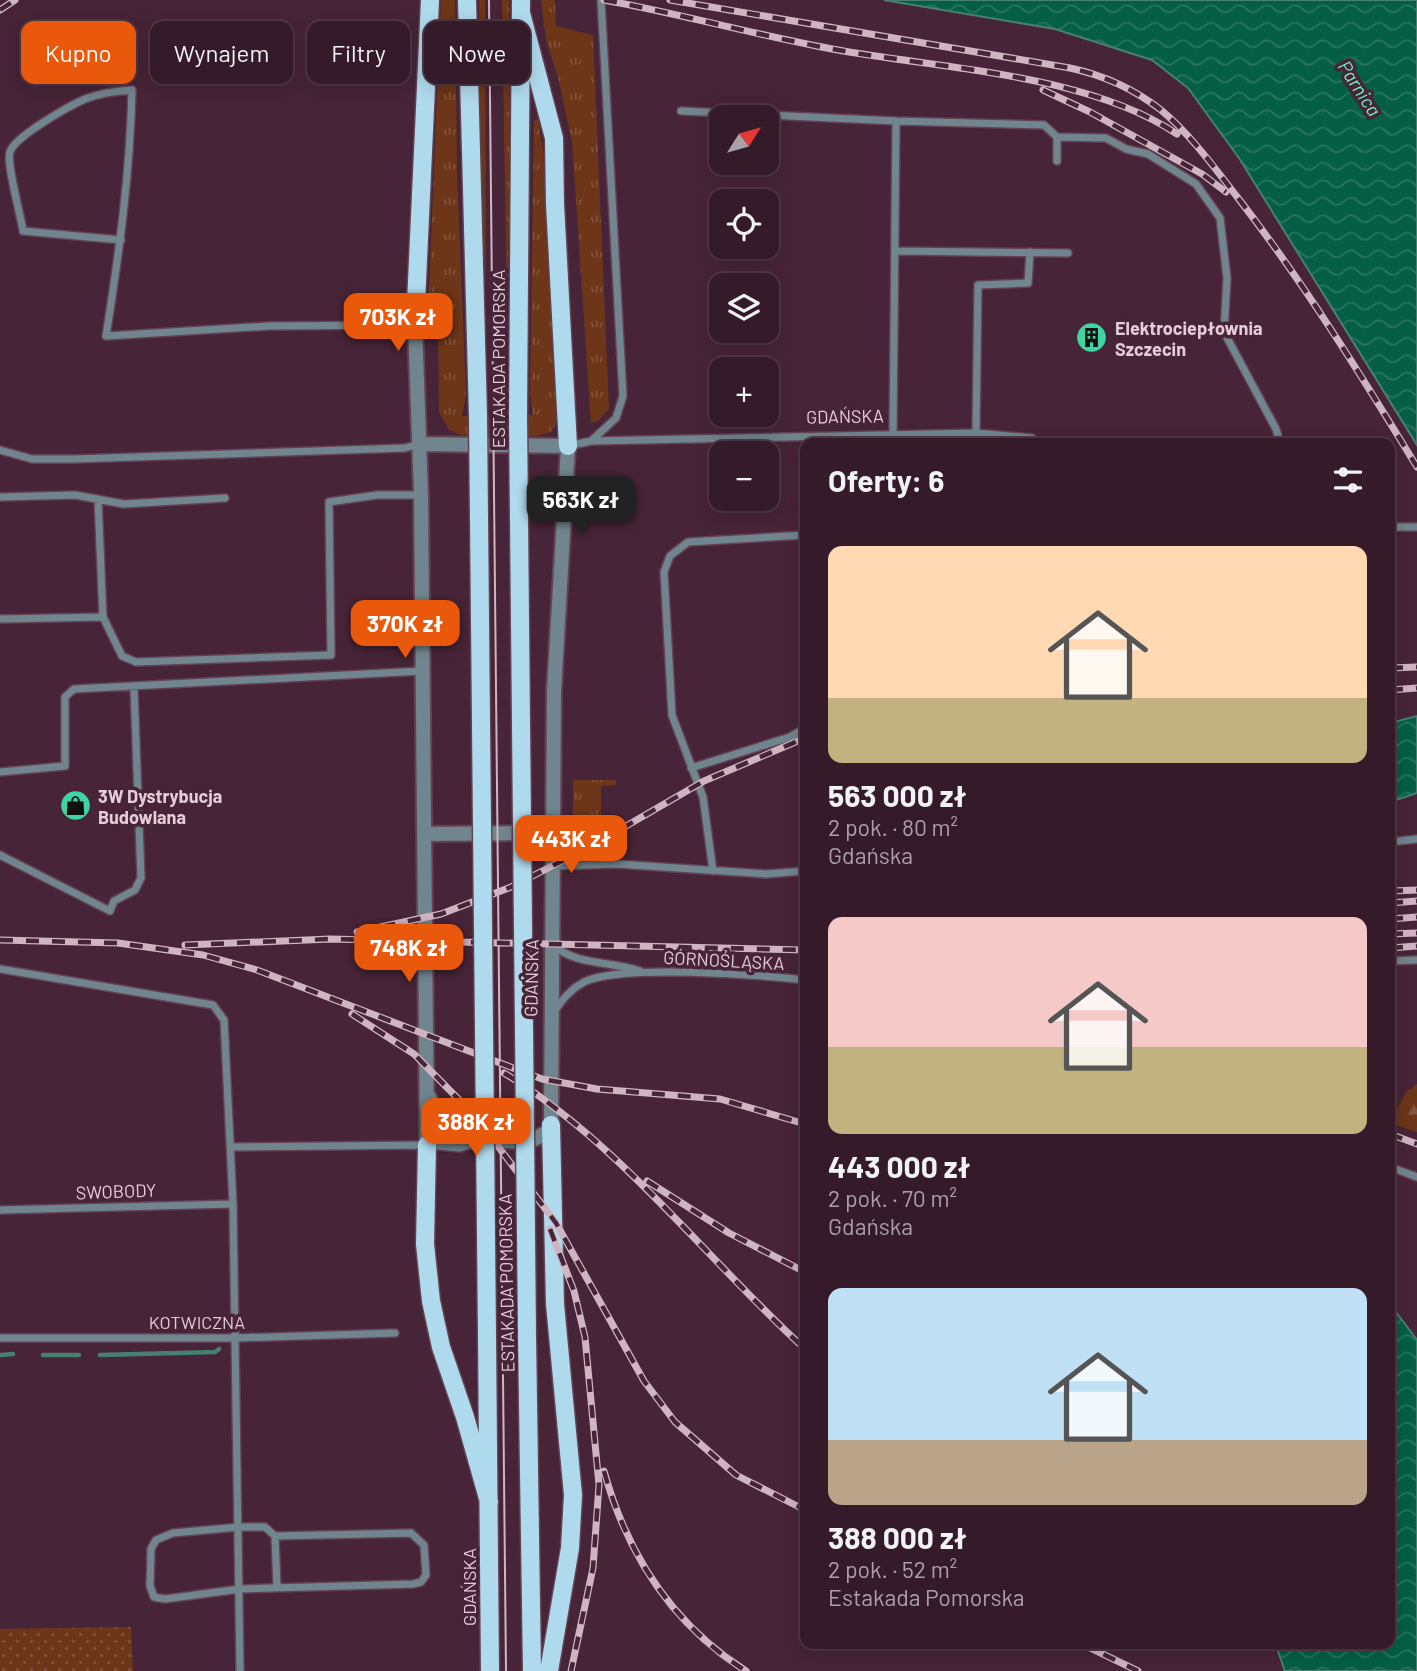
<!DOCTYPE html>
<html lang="pl">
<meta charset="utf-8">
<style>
body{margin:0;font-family:Barlow,sans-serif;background:#3d2431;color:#f1f3f6;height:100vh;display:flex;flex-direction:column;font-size:26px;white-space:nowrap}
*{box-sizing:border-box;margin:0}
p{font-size:23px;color:#aaa1a8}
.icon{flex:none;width:38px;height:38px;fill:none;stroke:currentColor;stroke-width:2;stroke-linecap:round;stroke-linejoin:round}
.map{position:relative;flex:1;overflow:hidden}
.panel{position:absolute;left:800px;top:438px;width:595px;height:1211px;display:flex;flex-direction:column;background:#351b29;border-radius:14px;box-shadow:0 4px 18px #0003,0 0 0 2px #4f3946}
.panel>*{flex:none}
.top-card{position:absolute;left:21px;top:21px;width:665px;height:63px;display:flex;gap:14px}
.needle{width:46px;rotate:53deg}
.buttons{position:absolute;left:709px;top:105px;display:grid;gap:14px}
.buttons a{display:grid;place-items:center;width:70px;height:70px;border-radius:14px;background:#351b29;box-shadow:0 4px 18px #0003,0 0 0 2px #4f3946;font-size:35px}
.price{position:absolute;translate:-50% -60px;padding:0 16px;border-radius:14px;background:#ea580c;color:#fff;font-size:23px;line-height:46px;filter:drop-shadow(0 2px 4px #0008)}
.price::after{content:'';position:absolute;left:50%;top:42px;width:21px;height:16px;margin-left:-10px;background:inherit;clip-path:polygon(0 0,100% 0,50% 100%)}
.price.selected{background:#222;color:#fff}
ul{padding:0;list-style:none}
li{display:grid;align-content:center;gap:14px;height:371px;padding:0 28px}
li span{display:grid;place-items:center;height:217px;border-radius:14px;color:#555}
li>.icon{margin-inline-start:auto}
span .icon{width:126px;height:126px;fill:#fffc;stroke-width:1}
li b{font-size:30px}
h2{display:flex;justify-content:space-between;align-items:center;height:84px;padding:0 28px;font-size:30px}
.pill{padding:0 24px;border-radius:14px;background:#351b29;box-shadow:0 4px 18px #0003,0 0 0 2px #4f3946;font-size:24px;line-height:63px}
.pill.selected{background:#ea580c;color:#fff}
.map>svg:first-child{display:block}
.grass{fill:url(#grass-tufts)}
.forest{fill:url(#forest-firs)}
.park{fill:url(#park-dots)}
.water{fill:url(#water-waves);stroke:#478071;stroke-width:2}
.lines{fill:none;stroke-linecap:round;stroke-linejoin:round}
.stream{stroke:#478071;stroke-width:4.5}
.lane-casing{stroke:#634254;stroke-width:10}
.street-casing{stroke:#634254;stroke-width:18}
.primary-casing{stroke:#634254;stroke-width:21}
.lane{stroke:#71858e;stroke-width:7}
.street{stroke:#71858e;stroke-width:14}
.primary{stroke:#afd9ec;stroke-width:18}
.tram{stroke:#cfb5c2;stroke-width:2}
.rail-casing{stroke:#cfb5c2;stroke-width:7}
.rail{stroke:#472437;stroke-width:4.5;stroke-dasharray:13;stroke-linecap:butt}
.primary-bridge-casing{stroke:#634254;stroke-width:21;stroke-linecap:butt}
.primary-bridge{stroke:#afd9ec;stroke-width:18}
.labels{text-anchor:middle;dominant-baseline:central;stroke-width:7;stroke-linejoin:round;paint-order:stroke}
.poi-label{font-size:18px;font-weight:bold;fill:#e4ccd8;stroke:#472437;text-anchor:start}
.street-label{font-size:18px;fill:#e4ccd8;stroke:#472437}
.water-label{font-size:19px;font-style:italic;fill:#6bf3c2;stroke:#472437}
</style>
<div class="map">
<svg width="1417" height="1671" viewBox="0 0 1417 1671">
<defs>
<pattern id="grass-tufts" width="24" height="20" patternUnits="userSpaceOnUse" patternTransform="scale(1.75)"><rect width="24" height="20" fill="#6d3618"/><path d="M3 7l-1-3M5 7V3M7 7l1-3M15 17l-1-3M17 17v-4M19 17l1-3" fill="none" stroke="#825239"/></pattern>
<pattern id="forest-firs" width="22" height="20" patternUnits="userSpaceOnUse" patternTransform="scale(1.75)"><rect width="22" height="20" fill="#6d3618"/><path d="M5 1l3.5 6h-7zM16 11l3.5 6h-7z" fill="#825239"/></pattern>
<pattern id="park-dots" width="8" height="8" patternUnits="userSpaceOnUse" patternTransform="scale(1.75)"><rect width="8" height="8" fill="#6d3618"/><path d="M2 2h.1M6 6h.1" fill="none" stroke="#825239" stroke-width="1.8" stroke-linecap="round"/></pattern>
<pattern id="water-waves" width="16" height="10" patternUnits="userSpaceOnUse" patternTransform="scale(1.75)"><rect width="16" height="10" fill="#045f45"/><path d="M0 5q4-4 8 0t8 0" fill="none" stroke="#28755f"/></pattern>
</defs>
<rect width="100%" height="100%" fill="#472437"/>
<path class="grass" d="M 441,0 L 455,0 L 457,171 L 466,395 L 462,416 L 533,415 L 530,394 L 534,121 L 538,119 L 543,150 L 560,418 L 551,432 L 537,436 L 462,435 L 449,430 L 439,412 L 438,320 L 428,314 Z
M 479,0 L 485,0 L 486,287 L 479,134 Z
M 502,0 L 509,0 L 510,187 L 507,313 Z
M 541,0 L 555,0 L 556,26 L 593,35 L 609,409 L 598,421 L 591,423 L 572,142 L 558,77 L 546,41 Z
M 573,780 L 616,780 L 616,785 L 601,786 L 601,820 L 611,830 L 611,847 L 607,854 L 591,854 L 573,846 Z"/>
<path class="forest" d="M 1417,1084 L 1417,1132 L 1390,1123 L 1406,1092 Z"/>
<path class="park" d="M 131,1627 L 133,1671 L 0,1671 L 0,1629 Z"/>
<path class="water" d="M 884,0 L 1417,0 L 1417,445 L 1239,158 L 1188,88 L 1152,60 L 1055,29 Z
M 1417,716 L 1417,793 L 1390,802 L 1390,723 Z
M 1390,1304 L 1417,1340 L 1417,1671 L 1285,1671 L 1275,1643 L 1390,1643 Z"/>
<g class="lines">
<path class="stream" d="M 1,1355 L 13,1354
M 43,1355 L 79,1355
M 100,1355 L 215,1352 L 219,1349"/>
<defs>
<path id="lane" d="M 681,111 L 896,121 L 893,435
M 896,121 L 1044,125 L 1057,137 L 1057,161
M 1057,137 L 1106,138 L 1126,149 L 1148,154 L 1196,184 L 1220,218 L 1227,278 L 1224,332 L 1276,429 L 1280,443
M 121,240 L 23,231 C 21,216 6,163 10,152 C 14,137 69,106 85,99 C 100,93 116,91 132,90 C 130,174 119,254 106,336 L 270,326 L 415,325
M 895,251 L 1068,253
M 976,433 L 978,285 L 1028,283 L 1030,252
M 591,441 L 616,418 L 623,396 L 601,0
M 568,446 L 591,441 L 976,433 L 1032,438 L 1037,443
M 0,450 L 32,459 L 74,459 L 405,448 L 419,444
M 0,497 L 75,495 L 124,504 L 225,498
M 1390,527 L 1417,527
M 103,617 L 122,656 L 136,662 L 331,655 L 329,502 L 377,495 L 421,495
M 0,619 L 103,617 L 98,500
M 691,768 L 790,737 L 805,728
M 0,772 L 65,766 L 65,697 L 74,689 L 422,671
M 1390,842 L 1417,839
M 0,855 L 110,911 L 114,901 L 135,890 L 141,878 L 134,688
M 554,866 L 617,864 L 766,874 L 805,871
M 713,871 L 703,797 L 672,715 L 664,572 L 670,556 L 688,542 L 805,535
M 553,945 C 577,966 611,961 640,971
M 1390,961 L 1417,960
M 0,969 L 213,1005 L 224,1020 L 233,1204 L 240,1671
M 554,1012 C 562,999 571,989 584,982 C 622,964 760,975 805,980
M 231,1147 L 427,1145 L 460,1148 L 480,1142
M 1390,1167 L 1417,1177
M 0,1210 L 233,1204
M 0,1338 L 235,1338 L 395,1333
M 239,1527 L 265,1527 L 275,1536 L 411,1533 L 424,1545 L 426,1575 L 421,1582 L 413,1584 L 240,1589 L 165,1599 L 154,1597 L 150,1586 L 151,1549 L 156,1540 L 173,1533 Z
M 275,1536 L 277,1588"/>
<path id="street" d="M 415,325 L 421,495 L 427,1145
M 420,444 L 568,446 L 554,691 L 551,1125
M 425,834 L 554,833
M 429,1097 C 442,1131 471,1141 504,1141 C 523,1142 537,1142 551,1128"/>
<path id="primary" d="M 467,0 L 478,416
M 521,13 L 554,138 L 555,204 L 568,446
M 415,325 L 430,0
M 518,416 L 521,0
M 427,1145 L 425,1244 L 431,1301 L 441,1347 L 465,1417 L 489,1502
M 527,1335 L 532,1671
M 487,1336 L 490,1671
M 549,1671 L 570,1548 L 573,1495 L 555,1304 L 551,1125"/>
</defs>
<use href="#lane" class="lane-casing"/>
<use href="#street" class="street-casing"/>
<use href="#primary" class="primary-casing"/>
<use href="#lane" class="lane"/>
<use href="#street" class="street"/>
<use href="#primary" class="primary"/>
<path class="tram" d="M 489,0 L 506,1671"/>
<defs>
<path id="rail" d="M 604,0 C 682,14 759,36 838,50 C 944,69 1087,74 1177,134
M 670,0 L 1070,68 C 1103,75 1134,89 1161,110 C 1191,135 1214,167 1238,198 C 1304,283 1361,375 1417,467
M 0,10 L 15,0
M 1043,90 L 1090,112 L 1202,174 L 1226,192
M 1390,668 L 1417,667
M 1390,690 L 1417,688
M 1390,891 L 1417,890
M 1390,903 L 1417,901
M 1390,919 L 1417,917
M 357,932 L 441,914 L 511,887 L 595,844 L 704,781 L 805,738
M 1390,934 L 1417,933
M 0,940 L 118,943 L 203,955 L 257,970 L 542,1079 L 597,1089 L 720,1099 L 805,1124
M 185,945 L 330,939 L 805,950
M 1390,948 L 1417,946
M 352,1014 L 414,1054 L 475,1116 L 556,1223 L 644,1381 L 675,1422 L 736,1475 L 805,1510
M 504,1073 C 621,1144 705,1258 805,1349
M 1390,1134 L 1417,1144
M 647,1181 L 729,1233 L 805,1272
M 550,1229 L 574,1291 L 585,1337 L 599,1485 L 593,1568 L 571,1671
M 604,1471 C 627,1554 672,1624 746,1671
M 1080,1643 L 1138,1671"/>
</defs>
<use href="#rail" class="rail-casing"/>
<use href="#rail" class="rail"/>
<defs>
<path id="primary-bridge" d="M 478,416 L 487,1336
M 518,416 L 527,1335"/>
</defs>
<use href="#primary-bridge" class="primary-bridge-casing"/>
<use href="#primary-bridge" class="primary-bridge"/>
</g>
<defs>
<symbol id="building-disc" viewBox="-11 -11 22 22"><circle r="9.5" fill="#3ed4a3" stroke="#472437"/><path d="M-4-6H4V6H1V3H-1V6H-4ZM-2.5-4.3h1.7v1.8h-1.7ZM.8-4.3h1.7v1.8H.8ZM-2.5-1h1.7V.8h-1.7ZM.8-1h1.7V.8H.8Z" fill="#111"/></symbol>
<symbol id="shop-disc" viewBox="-11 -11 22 22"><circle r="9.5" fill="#3ed4a3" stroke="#472437"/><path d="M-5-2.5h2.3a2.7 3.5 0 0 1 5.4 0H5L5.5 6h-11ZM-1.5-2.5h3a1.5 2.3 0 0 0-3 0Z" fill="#111"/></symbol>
</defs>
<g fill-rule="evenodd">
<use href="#building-disc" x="1074" y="320" width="35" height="35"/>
<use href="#shop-disc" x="58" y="788" width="35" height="35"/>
</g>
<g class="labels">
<g class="poi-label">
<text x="1115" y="328">Elektrociepłownia<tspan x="1115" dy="21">Szczecin</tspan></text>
<text x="98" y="796">3W Dystrybucja<tspan x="98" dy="21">Budowlana</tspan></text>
</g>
<g class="street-label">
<text transform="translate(498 359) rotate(-90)">ESTAKADA POMORSKA</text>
<text transform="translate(845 416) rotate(-1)">GDAŃSKA</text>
<text transform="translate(724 960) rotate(3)">GÓRNOŚLĄSKA</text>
<text transform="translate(531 978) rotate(-89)">GDAŃSKA</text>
<text transform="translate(116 1191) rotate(-2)">SWOBODY</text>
<text transform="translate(506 1283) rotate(-91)">ESTAKADA POMORSKA</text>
<text x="197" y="1322">KOTWICZNA</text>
<text transform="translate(469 1587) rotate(-90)">GDAŃSKA</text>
</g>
<g class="water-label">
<text transform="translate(1360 88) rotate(57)">Parnica</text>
</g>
</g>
</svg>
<div class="buttons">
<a><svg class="needle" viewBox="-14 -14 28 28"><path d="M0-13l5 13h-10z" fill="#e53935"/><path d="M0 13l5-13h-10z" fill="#aaa1a8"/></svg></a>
<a><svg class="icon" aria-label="locate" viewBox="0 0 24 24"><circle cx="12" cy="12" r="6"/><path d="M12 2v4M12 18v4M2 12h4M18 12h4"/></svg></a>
<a><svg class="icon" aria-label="layers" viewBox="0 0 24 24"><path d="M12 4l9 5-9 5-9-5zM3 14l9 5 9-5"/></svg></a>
<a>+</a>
<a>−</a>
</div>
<b class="price" style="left:398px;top:353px">703K zł</b>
<b class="price selected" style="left:581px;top:536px">563K zł</b>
<b class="price" style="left:405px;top:660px">370K zł</b>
<b class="price" style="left:571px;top:875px">443K zł</b>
<b class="price" style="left:409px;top:984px">748K zł</b>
<b class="price" style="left:476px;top:1158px">388K zł</b>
<div class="top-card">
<a class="pill selected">Kupno</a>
<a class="pill">Wynajem</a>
<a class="pill">Filtry</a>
<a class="pill">Nowe</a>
</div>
<section class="panel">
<h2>Oferty: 6<svg class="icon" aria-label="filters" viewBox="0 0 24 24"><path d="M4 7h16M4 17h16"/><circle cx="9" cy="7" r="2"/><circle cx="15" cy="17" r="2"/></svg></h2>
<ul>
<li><span style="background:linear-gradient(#ffd9b3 70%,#c2b280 0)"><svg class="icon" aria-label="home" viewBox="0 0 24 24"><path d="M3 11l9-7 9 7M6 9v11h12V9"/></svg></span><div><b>563 000 zł</b><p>2 pok. · 80 m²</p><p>Gdańska</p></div></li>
<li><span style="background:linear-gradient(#f6c9c9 60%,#c2b280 0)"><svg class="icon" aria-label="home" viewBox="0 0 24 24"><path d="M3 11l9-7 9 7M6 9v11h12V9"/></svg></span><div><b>443 000 zł</b><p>2 pok. · 70 m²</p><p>Gdańska</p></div></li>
<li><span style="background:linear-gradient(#bfe0f5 70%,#b9a48a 0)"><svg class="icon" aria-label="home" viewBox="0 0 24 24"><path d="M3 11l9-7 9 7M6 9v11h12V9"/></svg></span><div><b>388 000 zł</b><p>2 pok. · 52 m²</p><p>Estakada Pomorska</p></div></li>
</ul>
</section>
</div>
